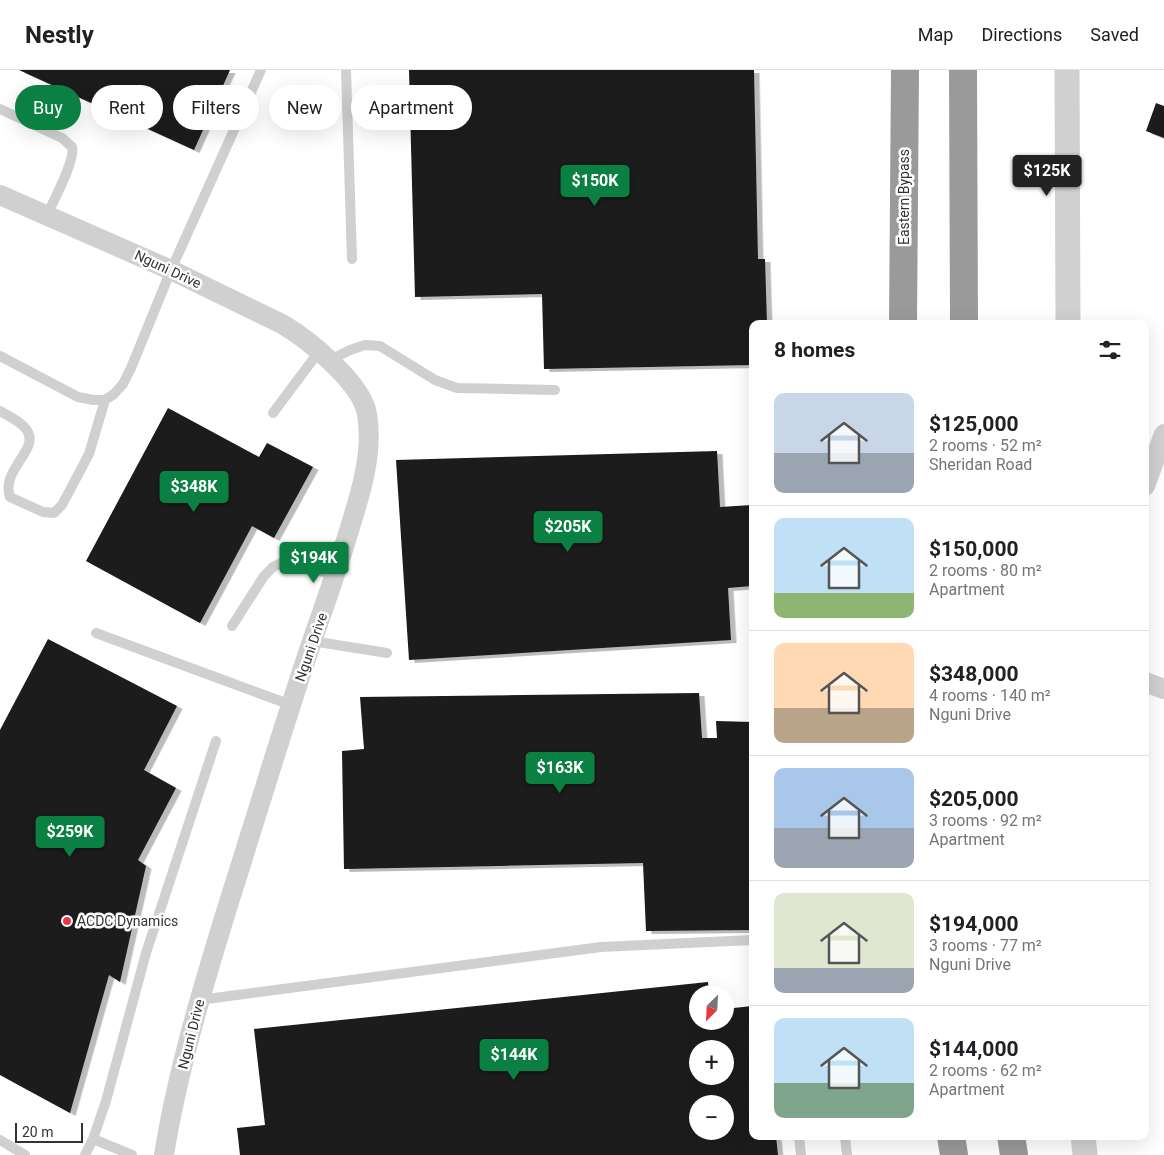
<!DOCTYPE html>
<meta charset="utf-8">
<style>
body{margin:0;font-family:Roboto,sans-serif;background:#f2f2f2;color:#202124;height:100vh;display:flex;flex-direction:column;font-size:19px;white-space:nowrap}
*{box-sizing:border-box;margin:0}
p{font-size:16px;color:#757577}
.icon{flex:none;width:28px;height:28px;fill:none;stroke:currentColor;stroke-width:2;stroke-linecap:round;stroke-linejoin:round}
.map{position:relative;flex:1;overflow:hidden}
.details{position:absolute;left:749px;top:250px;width:400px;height:820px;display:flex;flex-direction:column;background:#fff;border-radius:10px;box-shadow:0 5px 20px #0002}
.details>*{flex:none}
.hud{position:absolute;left:15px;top:15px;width:475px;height:45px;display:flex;gap:10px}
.needle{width:32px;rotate:204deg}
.controls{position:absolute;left:689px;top:915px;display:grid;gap:10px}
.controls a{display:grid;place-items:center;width:45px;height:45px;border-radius:50%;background:#fff;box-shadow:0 5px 20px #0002;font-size:25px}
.scale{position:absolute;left:15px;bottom:12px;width:68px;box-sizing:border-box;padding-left:5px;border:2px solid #333;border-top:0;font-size:14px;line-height:18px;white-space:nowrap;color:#333;-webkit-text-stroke:4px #fff;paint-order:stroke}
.price{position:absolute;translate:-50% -42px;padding:0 11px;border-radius:5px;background:#0b8043;color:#fff;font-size:16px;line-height:32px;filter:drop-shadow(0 1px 2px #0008)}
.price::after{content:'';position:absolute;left:50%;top:30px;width:15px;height:11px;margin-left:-8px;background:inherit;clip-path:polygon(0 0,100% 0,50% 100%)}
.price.current{background:#222;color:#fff}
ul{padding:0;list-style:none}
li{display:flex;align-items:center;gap:15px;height:125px;padding:0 25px}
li+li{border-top:1px solid #e0e0e0}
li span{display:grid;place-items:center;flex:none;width:140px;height:100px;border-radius:10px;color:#555}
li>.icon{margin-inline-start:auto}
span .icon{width:60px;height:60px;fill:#fffc;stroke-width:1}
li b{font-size:21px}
h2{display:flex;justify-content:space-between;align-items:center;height:60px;padding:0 25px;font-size:21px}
.pill{padding:0 18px;border-radius:22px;background:#fff;box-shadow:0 5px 20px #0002;font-size:18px;line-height:45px}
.pill.current{background:#0b8043;color:#fff}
header{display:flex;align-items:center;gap:30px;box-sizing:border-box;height:70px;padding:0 25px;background:#fff;border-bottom:1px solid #e0e0e0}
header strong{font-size:24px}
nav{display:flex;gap:28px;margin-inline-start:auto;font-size:18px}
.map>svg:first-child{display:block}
.building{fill:#1a1a1a;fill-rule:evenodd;filter:url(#shadow)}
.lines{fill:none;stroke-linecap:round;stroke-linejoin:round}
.service{stroke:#d0d0d0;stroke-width:10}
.minor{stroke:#d0d0d0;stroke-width:20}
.tertiary{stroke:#d0d0d0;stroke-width:25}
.motorway{stroke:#9a9a9a;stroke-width:28}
.poi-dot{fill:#e63946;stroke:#fff;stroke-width:2}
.labels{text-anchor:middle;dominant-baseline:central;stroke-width:5;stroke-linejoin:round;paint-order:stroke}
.street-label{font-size:14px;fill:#333;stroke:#fff}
.poi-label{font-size:14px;fill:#333;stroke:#fff;text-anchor:start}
</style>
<header>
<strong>Nestly</strong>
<nav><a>Map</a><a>Directions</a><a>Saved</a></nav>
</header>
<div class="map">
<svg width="1164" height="1085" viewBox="0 0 1164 1085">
<defs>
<filter id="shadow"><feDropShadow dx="5.5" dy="3" stdDeviation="0" flood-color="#0004"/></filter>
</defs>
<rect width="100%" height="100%" fill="#fff"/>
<path class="building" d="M 19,0 L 230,0 L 194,80 Z
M 409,0 L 754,0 L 758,189 L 765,189 L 767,254 L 752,254 L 752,295 L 544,299 L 542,224 L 415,227 Z
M 1156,33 L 1164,36 L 1164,68 L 1146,61 Z
M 168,338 L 259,387 L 267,373 L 313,397 L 274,468 L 252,456 L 200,553 L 86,491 Z
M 717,381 L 720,437 L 752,435 L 752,516 L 728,518 L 731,570 L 409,590 L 396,390 Z
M 48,569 L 177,636 L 144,700 L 176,718 L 138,790 L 146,796 L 120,912 L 109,905 L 70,1043 L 0,1005 L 0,660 Z
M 699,623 L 702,668 L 717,668 L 716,651 L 752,652 L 752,860 L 646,861 L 643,793 L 344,799 L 342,681 L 364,679 L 360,627 Z
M 708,912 L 709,924 L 698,924 L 698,951 L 725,951 L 725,939 L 752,936 L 752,1066 L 776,1066 L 778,1085 L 240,1085 L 237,1058 L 265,1055 L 254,959 ZM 698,979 L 725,979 L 725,1006 L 698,1006 ZM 698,1034 L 725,1034 L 725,1061 L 698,1061 Z"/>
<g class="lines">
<path class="service" d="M 346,0 L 352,189
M 0,39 L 62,68 L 72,77 C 76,89 53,132 47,145
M 0,286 L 78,327 L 93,330 L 105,330 L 114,324 L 123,314 L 131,298 L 171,200 L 261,0
M 330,290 L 350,280 L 365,275 L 380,276 L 435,310 L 457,318 L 555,320
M 0,341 C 8,346 20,351 26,359 C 42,379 0,399 10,427 L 43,442 L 54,443 L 62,435 L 89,384 L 105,330
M 273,343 L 320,280
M 232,556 L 264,506 L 273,497 L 283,492 L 296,492 L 335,506
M 96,563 L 291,635
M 312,571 L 387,583
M 199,930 L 601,877 L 752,870
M 799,1066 L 801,1085
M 845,1066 L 847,1085
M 93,1069 L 132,1085
M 0,1070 L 25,1085
M 85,1085 L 93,1069 L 106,1031 L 146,883 L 216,671"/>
<path class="minor" d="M 0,125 L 171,200 L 282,254 C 308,269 362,313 367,344 C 374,385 359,428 347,467 C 333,513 316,558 301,604 C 275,684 250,764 225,845 C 201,923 177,1004 164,1085
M 1145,416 L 1164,364
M 1145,612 L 1164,619"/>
<path class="tertiary" d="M 1067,0 L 1068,254
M 1083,1066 L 1085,1085"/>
<path class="motorway" d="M 963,0 L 964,254
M 903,254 L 905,0
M 951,1066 L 954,1085
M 1011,1066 L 1014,1085"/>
</g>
<circle class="poi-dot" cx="67" cy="851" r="5"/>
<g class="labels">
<g class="street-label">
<text transform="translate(904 127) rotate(-90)">Eastern Bypass</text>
<text transform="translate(168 199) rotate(25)">Nguni Drive</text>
<text transform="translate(311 577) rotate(-71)">Nguni Drive</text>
<text transform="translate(191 964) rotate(-76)">Nguni Drive</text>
</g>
<g class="poi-label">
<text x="77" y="851">ACDC Dynamics</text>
</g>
</g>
</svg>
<div class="controls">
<a><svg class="needle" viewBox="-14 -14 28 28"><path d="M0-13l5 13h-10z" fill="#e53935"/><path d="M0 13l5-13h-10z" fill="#757577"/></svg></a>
<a>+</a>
<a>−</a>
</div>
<div class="scale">20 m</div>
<b class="price current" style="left:1047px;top:127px">$125K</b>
<b class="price" style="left:595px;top:137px">$150K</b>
<b class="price" style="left:194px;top:443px">$348K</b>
<b class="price" style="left:568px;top:483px">$205K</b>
<b class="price" style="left:314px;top:514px">$194K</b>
<b class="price" style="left:560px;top:724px">$163K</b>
<b class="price" style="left:70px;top:788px">$259K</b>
<b class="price" style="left:514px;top:1011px">$144K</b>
<div class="hud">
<a class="pill current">Buy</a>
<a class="pill">Rent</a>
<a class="pill">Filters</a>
<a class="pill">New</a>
<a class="pill">Apartment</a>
</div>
<section class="details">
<h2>8 homes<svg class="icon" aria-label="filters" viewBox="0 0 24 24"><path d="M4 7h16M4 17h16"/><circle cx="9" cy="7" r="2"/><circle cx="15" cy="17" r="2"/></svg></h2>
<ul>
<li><span style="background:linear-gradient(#c9d6e8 60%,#9aa5b1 0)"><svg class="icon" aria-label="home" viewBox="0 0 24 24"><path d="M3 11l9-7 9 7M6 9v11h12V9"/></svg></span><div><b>$125,000</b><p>2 rooms · 52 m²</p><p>Sheridan Road</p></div></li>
<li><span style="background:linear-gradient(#bfe0f5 75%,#8fb573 0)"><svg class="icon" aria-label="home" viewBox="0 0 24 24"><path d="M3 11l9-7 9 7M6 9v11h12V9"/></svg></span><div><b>$150,000</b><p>2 rooms · 80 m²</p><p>Apartment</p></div></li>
<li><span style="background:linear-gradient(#ffd9b3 65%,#b9a48a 0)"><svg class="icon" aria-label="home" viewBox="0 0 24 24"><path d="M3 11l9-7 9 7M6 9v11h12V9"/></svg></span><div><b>$348,000</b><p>4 rooms · 140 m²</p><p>Nguni Drive</p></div></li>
<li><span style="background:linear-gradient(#a9c7e8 60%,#9aa5b1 0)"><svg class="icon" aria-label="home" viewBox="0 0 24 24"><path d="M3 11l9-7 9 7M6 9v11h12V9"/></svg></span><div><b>$205,000</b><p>3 rooms · 92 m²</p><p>Apartment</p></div></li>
<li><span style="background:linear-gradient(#dfe7d0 75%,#9aa5b1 0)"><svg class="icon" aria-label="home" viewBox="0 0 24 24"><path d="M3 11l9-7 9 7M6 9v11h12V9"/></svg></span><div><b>$194,000</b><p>3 rooms · 77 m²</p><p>Nguni Drive</p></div></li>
<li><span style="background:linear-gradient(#bfe0f5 65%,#7fa58c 0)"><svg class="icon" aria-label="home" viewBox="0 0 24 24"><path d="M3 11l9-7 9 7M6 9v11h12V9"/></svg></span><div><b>$144,000</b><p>2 rooms · 62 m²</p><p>Apartment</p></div></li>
</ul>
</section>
</div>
